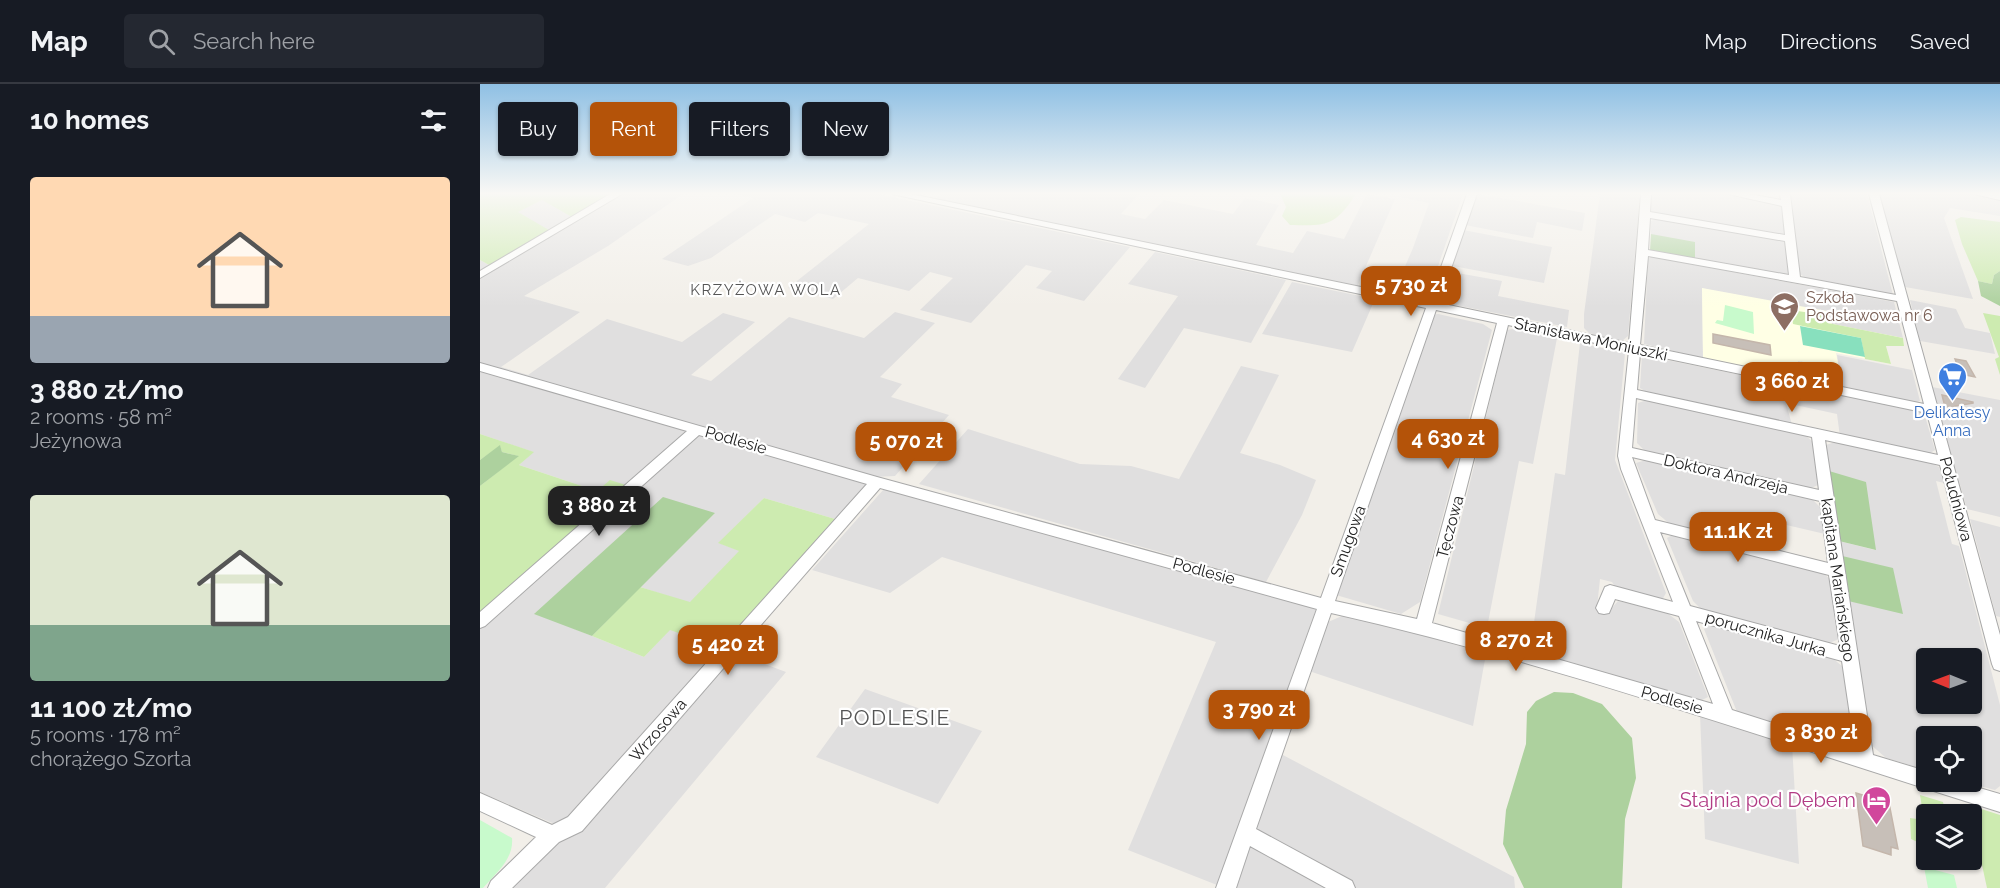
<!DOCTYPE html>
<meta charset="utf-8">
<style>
body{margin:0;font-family:Raleway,sans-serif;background:#242831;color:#f1f3f6;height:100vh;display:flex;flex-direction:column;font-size:22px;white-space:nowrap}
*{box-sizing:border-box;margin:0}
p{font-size:20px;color:#9ea1a6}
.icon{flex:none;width:33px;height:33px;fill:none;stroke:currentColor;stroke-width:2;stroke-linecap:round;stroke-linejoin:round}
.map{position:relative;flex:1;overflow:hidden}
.panel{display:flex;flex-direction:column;background:#171b24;width:480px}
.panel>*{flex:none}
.top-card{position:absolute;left:18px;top:18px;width:570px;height:54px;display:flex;gap:12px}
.needle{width:39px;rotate:271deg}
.fabs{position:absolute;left:1436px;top:564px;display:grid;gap:12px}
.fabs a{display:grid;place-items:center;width:66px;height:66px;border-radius:6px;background:#171b24;box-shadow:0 2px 4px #0004;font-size:30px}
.price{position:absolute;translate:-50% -51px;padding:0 14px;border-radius:12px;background:#b45309;color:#fff;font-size:20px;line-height:39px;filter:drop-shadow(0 2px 3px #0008)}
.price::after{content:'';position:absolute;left:50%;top:36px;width:18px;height:14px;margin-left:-9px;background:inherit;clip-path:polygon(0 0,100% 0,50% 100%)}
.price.selected{background:#222;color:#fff}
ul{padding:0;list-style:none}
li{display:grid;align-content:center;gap:12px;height:318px;padding:0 30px}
li span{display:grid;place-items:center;height:186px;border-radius:6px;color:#555}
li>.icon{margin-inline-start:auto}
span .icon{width:108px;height:108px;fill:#fffc;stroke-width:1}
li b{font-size:26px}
h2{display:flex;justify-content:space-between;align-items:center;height:72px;padding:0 30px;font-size:26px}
.tag{padding:0 21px;border-radius:6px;background:#171b24;box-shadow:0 2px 4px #0004;font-size:21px;line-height:54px}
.tag.selected{background:#b45309;color:#fff}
header{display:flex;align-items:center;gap:36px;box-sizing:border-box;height:84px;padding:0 30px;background:#171b24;border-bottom:2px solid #363941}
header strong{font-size:28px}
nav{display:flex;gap:33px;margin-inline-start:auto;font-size:21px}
.search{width:420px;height:54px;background:#242831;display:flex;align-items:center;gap:15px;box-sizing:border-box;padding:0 21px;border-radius:6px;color:#9ea1a6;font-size:22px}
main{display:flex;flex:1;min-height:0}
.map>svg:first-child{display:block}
.residential{fill:#e0dfdf;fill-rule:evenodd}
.education{fill:#ffffe5}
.grass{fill:#cdebb0}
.forest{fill:#add19e}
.park{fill:#c8facc}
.pitch{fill:#88e0be}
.building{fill:#c7bfb8;stroke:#c4b6ab;stroke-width:1.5}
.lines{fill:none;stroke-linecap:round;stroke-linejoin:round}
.minor-casing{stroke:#a9a9a9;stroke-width:2}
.minor{fill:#fff;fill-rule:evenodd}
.labels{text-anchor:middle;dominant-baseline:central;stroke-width:4.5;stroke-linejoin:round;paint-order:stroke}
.far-neighbourhood-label{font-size:15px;letter-spacing:1.5px;fill:#555;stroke:#fff}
.education-label{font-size:16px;fill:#785e54;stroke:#fff;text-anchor:start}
.street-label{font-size:16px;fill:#222;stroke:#fff}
.shop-label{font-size:16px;fill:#366cbe;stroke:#fff}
.near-hotel-label{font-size:20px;fill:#b23c85;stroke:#fff;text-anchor:end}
.near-neighbourhood-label{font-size:21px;letter-spacing:1.5px;fill:#555;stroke:#fff}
</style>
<header>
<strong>Map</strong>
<div class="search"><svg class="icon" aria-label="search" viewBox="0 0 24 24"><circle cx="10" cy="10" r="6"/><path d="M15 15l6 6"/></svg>Search here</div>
<nav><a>Map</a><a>Directions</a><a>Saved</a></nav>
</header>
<main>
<section class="panel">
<h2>10 homes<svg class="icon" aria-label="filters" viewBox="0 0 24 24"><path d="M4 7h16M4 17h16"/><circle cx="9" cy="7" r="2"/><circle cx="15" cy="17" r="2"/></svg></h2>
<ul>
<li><span style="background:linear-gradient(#ffd9b3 75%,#9aa5b1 0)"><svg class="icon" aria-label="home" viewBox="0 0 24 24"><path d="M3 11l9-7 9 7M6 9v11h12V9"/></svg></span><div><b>3 880 zł/mo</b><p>2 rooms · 58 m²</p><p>Jeżynowa</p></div></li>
<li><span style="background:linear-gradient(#dfe7d0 70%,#7fa58c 0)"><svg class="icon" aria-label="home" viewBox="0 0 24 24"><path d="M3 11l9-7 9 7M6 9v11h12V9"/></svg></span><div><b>11 100 zł/mo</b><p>5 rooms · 178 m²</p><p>chorążego Szorta</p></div></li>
</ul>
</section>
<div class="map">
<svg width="1520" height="804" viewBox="0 0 1520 804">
<rect width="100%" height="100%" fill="#f2efe9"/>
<path class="residential" d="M 130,110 L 203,110 L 128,162 L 44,212 L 100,228 L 21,283 L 48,291 L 127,235 L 202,258 L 243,229 L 275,238 L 211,291 L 231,297 L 309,233 L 384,254 L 415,228 L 455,239 L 400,293 L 422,300 L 411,313 L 469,331 L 415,392 L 393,393 L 355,435 L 284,414 L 239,459 L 260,467 L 210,519 L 160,503 L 235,429 L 55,529 L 164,573 L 190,545 L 306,588 L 125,804 L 20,804 L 77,741 L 0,708 L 0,542 L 117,407 L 39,381 L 53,368 L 0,350 L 0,176 L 9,181 L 37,128 L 62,116 Z
M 257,110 L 398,110 L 650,163 L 604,217 L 556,204 L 572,187 L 546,181 L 491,239 L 440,226 L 473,194 L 450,188 L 429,207 L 378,194 L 353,215 L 308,204 L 389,140 L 338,129 L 325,138 L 295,130 L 231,174 L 208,182 L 182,175 L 273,114 Z
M 462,110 L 659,110 L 641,130 L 665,135 L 684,116 L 753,130 L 765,114 L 799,121 L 776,161 L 813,169 L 827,147 L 864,155 L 887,110 L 915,115 L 877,203 L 455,115 Z
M 921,110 L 983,110 L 948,211 L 935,215 L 883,204 L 893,182 L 923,187 L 933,164 L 949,119 L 920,113 Z
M 997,110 L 1105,129 L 1102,147 L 1057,138 L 1053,154 L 985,141 Z
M 1120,110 L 1160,110 L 1148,252 L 1142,257 L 1109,249 L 1104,244 L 1104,230 Z
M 1170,110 L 1240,110 L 1295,119 L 1303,124 L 1305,149 L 1298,151 L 1180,131 L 1169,126 Z
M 1310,110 L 1387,110 L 1413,211 L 1329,196 L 1320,190 Z
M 1399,110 L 1520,110 L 1520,132 L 1470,124 L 1464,134 L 1493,215 L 1425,203 Z
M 1179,134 L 1300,155 L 1308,160 L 1310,189 L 1302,191 L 1215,175 L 1171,150 L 1171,137 Z
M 983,146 L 1072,163 L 1064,199 L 973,182 Z
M 675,168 L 806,196 L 771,259 L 704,244 L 665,304 L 638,295 L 698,212 L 648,200 Z
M 1172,173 L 1414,218 L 1423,254 L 1352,240 L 1222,204 L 1223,274 L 1164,260 L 1168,174 Z
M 972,188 L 1022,197 L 1018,212 L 1089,226 L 1087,243 L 970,220 L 963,214 Z
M 812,198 L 895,215 L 872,268 L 782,250 Z
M 1430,216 L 1476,225 L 1485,244 L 1510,249 L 1515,270 L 1440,257 Z
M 958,230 L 1003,240 L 1012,246 L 940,518 L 921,530 L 856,511 L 953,231 Z
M 1032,245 L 1077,254 L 1053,380 L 1039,377 L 1007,544 L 958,530 L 1027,246 Z
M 1100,259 L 1145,269 L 1135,376 L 1186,509 L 1182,516 L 1136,504 L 1132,498 L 1120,495 L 1117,523 L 1129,527 L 1138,517 L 1186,528 L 1199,538 L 1228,613 L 1218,618 L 1050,567 L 1075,389 L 1085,391 Z
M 1162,271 L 1437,327 L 1445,332 L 1455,366 L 1447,371 L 1360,353 L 1357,330 L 1306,319 L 1312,341 L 1168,309 L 1160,304 Z
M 1357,271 L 1432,286 L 1440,317 L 1434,319 L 1323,296 L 1321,277 L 1359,284 Z
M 761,282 L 799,291 L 760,369 L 800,381 L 836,396 L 822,431 L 786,498 L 439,400 L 488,345 L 600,380 L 651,382 L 699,395 Z
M 1452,303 L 1520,316 L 1520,433 L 1487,425 Z
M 1167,316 L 1325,351 L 1333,358 L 1338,401 L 1329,405 L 1165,367 L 1157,359 L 1158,319 Z
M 1355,358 L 1451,379 L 1459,383 L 1464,399 L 1456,397 L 1472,460 L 1479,462 L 1520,621 L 1520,702 L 1515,706 L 1485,698 L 1491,698 L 1491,652 L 1446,652 L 1446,686 L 1406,674 L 1389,659 L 1359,457 L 1395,466 L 1349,387 L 1346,361 ZM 1446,574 L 1491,574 L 1491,620 L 1446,620 Z
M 1166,376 L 1331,414 L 1341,424 L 1345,450 L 1285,436 L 1286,465 L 1191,441 L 1178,430 L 1156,379 Z
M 404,405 L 837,523 L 737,801 L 648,766 L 736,558 L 462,473 L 410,509 L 332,486 Z
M 1490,435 L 1520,443 L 1520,533 L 1516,532 Z
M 1194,450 L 1343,489 L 1351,496 L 1359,555 L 1347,560 L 1224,528 L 1213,517 L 1187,454 Z
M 869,529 L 1006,570 L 993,642 L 829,587 L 848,538 Z
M 1232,540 L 1350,572 L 1363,583 L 1373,655 L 1366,659 L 1257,628 L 1224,545 Z
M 385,605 L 502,647 L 458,720 L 336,673 Z
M 1220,630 L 1312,660 L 1319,780 L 1225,755 Z
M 801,670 L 1034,793 L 1035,804 L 755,804 Z"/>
<path class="education" d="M 1222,204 L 1347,227 L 1352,240 L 1423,254 L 1424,262 L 1406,262 L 1411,280 L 1356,269 L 1359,285 L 1318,277 L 1319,294 L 1223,274 Z"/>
<path class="grass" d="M 0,110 L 130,110 L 92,133 L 62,116 L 38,128 L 69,146 L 9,181 L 0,176 Z
M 800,110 L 876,110 C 855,142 848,142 810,141 L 802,132 L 806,123 Z
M 1481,133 L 1520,138 L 1520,187 L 1514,191 L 1512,200 L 1498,197 L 1482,160 L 1475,136 Z
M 1311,226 L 1344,231 L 1344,228 L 1347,228 L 1348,239 L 1423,254 L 1424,262 L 1406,262 L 1411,280 L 1385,275 L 1381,254 L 1313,240 Z
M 1503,229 L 1520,232 L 1520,291 L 1515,275 L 1519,273 Z
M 0,350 L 54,368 L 39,381 L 117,407 L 130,396 L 149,402 L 0,531 L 0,402 L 38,372 L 22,368 L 20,362 L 0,376 Z
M 284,414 L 355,435 L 291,514 L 244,565 L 190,546 L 164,573 L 112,552 L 160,503 L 210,518 L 259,467 L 238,459 Z
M 1440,711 L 1463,718 L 1466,730 L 1446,730 L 1446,762 L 1431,755 L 1430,734 L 1444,736 Z
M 1489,721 L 1520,731 L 1520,804 L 1507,804 Z"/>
<path class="forest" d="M 1171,150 L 1215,158 L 1215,175 L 1170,167 Z
M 1520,187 L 1520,222 L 1501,212 L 1498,197 L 1512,200 L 1514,191 Z
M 20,361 L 22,368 L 39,372 L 0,402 L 0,376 Z
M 1349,387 L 1386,398 L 1396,466 L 1359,457 Z
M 183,413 L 235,429 L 112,552 L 54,530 Z
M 1358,471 L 1413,484 L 1423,530 L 1364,516 Z
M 1074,608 L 1093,609 L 1122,620 L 1152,654 L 1156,694 L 1145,735 L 1142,804 L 1044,804 L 1023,760 L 1026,726 L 1046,660 L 1047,628 L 1056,617 Z"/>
<path class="park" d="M 1245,221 L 1273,228 L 1274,250 L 1235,239 L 1237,236 L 1243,237 Z
M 0,736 L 32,754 C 34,775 16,789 3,804 L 0,804 Z
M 1444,783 L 1474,791 L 1477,804 L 1448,804 Z"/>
<path class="pitch" d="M 1320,242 L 1381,254 L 1385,273 L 1323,261 Z"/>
<path class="building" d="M 1233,250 L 1290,261 L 1291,271 L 1233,259 Z
M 1475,275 L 1486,277 L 1495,293 L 1481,290 Z
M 1462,311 L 1493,318 L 1493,319 L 1475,322 L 1476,329 L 1466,327 Z
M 1376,709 L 1409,719 L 1418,765 L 1411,763 L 1411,771 L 1383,762 Z"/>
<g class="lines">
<defs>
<path id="minor" d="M 130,110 L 142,110 L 0,194 L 0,187 Z
M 412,110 L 431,110 L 949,217 L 987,110 L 997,110 L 959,219 L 1149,259 L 1161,110 L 1171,110 L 1170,128 L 1305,151 L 1302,122 L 1248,110 L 1269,110 L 1301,116 L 1300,110 L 1310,110 L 1320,193 L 1416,211 L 1389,110 L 1399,110 L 1520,551 L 1520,587 L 1514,585 L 1512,580 L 1460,381 L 1345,356 L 1393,671 L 1446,687 L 1446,698 L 1479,698 L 1520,710 L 1520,728 C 1298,659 1078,580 851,529 L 776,745 L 872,797 L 875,804 L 846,804 L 770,762 L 756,804 L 736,804 L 837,525 L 400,404 L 102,747 L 79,758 L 32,804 L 8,804 L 11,797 L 56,753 L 0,727 L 0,709 L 72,741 L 88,733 L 387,400 L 219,351 L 5,542 L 0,544 L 0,528 L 207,347 L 0,287 L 0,279 L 397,393 L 841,514 L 946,224 ZM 1170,134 L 1305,157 L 1309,191 L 1168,166 ZM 1168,172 L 1417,217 L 1444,320 L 1160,261 ZM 956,226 L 1017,239 L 937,535 L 855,517 ZM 1028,241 L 1149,266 L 1138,372 L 1141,385 L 1193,518 L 1130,501 L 1125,503 L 1116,524 L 1119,529 L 1124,530 L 1129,529 L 1135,515 L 1199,532 L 1233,620 L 952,539 ZM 1160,269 L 1447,329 L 1458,371 L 1157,306 ZM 1156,314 L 1332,353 L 1339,406 L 1152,364 ZM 1152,373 L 1340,417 L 1348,479 L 1175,436 ZM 1180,448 L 1349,491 L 1360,562 L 1210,522 ZM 1216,537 L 1362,577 L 1375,665 L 1252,626 Z
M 1494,110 L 1520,110 L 1520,116 Z"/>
</defs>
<use href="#minor" class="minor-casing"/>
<use href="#minor" class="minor"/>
</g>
<linearGradient id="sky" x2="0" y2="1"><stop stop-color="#8fc0e4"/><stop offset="0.49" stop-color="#f9f8f5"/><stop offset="1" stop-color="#f9f8f5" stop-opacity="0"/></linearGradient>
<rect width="1520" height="223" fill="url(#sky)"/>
<defs>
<symbol id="school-pin" viewBox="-11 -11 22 30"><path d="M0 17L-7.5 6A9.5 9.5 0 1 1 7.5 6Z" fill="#8d6e63" stroke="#fff"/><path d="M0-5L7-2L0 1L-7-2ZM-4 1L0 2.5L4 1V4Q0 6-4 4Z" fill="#fff"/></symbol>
<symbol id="supermarket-pin" viewBox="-11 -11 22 30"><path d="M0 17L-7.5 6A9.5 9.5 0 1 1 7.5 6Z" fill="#3f7fe0" stroke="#fff"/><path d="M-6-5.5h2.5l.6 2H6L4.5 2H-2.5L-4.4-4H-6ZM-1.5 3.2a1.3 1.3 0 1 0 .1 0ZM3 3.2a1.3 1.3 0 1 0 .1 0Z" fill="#fff"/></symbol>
<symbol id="hotel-pin" viewBox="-11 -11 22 30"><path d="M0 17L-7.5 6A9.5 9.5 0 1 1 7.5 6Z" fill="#d1479c" stroke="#fff"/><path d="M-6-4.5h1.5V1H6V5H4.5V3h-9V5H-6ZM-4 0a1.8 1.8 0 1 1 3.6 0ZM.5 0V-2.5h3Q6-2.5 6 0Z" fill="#fff"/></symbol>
</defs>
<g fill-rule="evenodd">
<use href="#school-pin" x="1288" y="206" width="33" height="45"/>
<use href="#supermarket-pin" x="1456" y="276" width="33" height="45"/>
<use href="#hotel-pin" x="1380" y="700" width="33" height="45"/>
</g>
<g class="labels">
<g class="far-neighbourhood-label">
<text x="286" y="206">KRZYŻOWA WOLA</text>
</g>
<g class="education-label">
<text x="1326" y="213">Szkoła<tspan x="1326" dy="18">Podstawowa nr 6</tspan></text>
</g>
<g class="street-label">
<text transform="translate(1111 255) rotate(12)">Stanisława Moniuszki</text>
<text transform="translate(256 356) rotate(16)">Podlesie</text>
<text transform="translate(1246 390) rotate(13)">Doktora Andrzeja</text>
<text transform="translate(1476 415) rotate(75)">Południowa</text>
<text transform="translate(970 443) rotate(-75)">Tęczowa</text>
<text transform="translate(868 457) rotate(-70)">Smugowa</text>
<text transform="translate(724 487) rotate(15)">Podlesie</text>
<text transform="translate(1358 496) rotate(82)">kapitana Mariańskiego</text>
<text transform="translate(1286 550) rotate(16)">porucznika Jurka</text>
<text transform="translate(1192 616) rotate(16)">Podlesie</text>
<text transform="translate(178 646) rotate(-49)">Wrzosowa</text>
</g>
<g class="shop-label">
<text x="1472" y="328">Delikatesy<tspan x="1472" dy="18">Anna</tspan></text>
</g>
<g class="near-hotel-label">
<text x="1376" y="716">Stajnia pod Dębem</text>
</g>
<g class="near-neighbourhood-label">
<text x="415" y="633">PODLESIE</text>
</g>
</g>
</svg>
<div class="fabs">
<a><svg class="needle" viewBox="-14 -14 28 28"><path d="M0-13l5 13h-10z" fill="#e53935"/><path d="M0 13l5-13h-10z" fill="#9ea1a6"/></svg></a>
<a><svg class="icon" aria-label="locate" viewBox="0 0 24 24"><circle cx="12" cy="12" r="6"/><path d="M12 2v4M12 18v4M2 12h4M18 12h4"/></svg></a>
<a><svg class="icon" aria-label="layers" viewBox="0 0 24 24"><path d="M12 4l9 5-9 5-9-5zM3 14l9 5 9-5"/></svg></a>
</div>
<b class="price" style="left:931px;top:233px">5 730 zł</b>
<b class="price" style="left:1312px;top:329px">3 660 zł</b>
<b class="price" style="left:968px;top:386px">4 630 zł</b>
<b class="price" style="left:426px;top:389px">5 070 zł</b>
<b class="price selected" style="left:119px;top:453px">3 880 zł</b>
<b class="price" style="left:1258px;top:479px">11.1K zł</b>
<b class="price" style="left:1036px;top:588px">8 270 zł</b>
<b class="price" style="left:248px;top:592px">5 420 zł</b>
<b class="price" style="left:779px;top:657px">3 790 zł</b>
<b class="price" style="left:1341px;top:680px">3 830 zł</b>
<div class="top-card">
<a class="tag">Buy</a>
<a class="tag selected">Rent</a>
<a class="tag">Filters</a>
<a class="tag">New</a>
</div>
</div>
</main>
